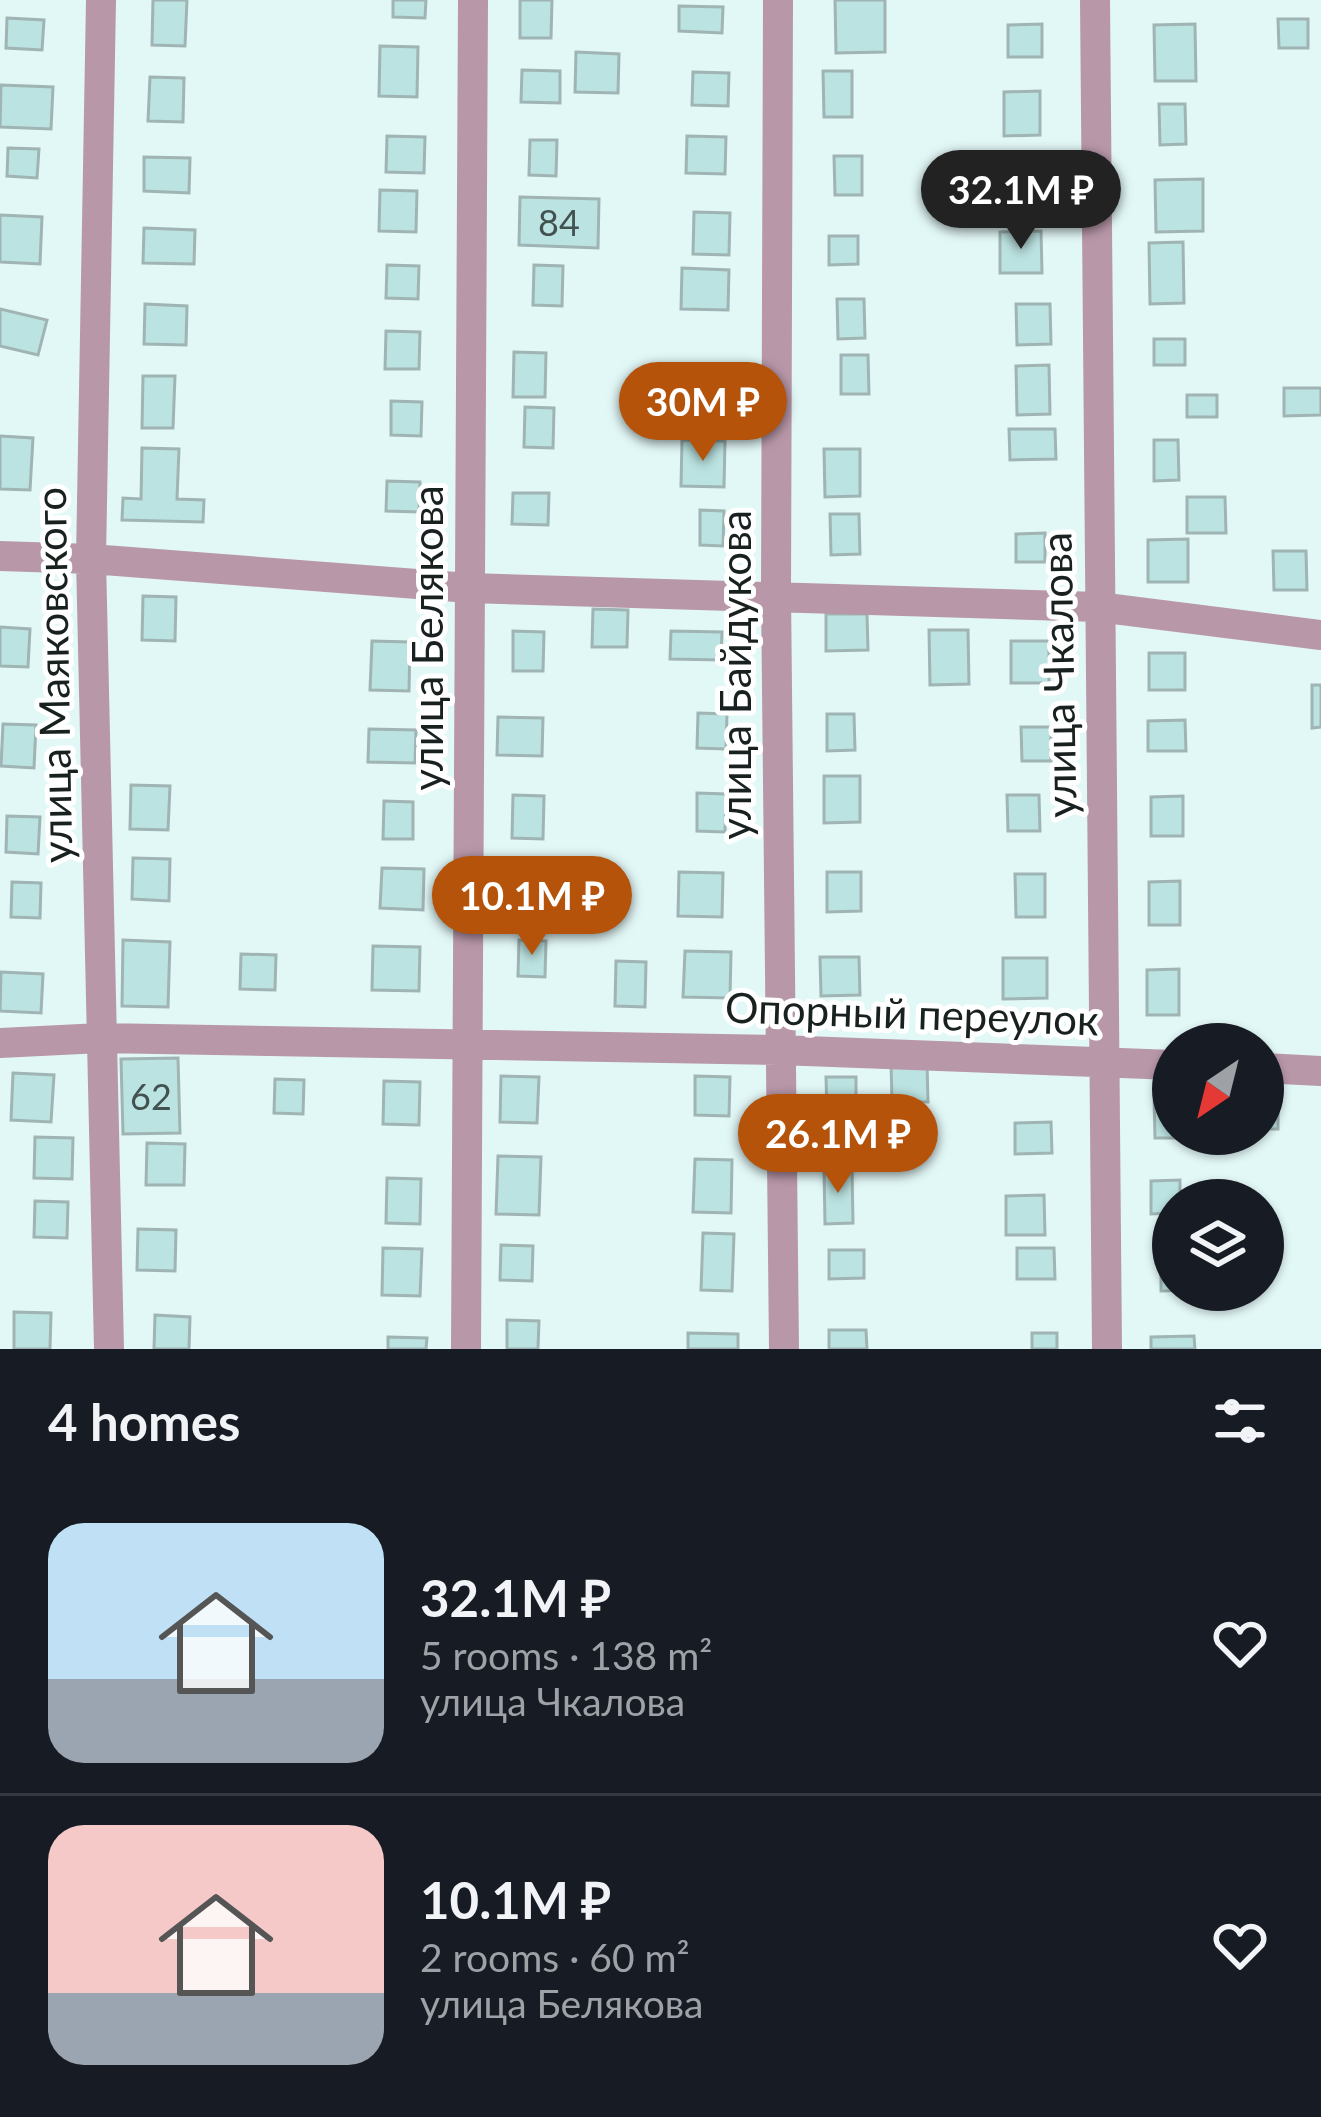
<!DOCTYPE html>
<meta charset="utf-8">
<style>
body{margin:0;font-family:Lato,sans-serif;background:#20242c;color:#f1f3f6;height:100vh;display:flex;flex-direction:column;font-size:45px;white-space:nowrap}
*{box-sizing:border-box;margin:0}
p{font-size:39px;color:#9ea1a6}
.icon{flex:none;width:66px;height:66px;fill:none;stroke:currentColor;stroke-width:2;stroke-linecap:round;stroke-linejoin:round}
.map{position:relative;height:1349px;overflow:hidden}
.drawer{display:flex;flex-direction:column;background:#171b24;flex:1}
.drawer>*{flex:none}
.needle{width:78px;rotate:215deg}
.fabs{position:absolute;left:1152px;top:1023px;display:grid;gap:24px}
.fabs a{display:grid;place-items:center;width:132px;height:132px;border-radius:50%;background:#171b24;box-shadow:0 3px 9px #0004;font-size:60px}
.price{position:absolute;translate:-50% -102px;padding:0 27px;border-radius:42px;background:#b45309;color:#fff;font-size:39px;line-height:78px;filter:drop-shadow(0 3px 6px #0008)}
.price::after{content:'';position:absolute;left:50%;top:72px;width:36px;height:27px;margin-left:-18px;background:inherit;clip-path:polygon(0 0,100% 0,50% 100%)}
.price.current{background:#222;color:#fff}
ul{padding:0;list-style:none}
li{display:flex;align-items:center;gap:36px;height:300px;padding:0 48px}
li+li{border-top:3px solid #363941}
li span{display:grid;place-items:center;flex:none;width:336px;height:240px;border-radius:36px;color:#555}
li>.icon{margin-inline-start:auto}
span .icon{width:144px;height:144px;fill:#fffc;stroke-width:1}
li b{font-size:51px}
h2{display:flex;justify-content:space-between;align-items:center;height:144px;padding:0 48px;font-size:51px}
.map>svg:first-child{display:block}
.building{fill:#bbe3e1;stroke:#9fb4b3;stroke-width:3}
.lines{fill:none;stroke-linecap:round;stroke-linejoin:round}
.minor{stroke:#b897a9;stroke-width:30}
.labels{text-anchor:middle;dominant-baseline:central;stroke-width:10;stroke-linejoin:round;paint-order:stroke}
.number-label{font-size:36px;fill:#425250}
.street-label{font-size:42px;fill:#192120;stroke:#fff}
</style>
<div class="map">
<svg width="1321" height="1349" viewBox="0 0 1321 1349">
<rect width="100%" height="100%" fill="#e2f8f7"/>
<path class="building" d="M 153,0 L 187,0 L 185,46 L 152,45 Z
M 393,0 L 426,0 L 425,18 L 393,17 Z
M 520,0 L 552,0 L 551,38 L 520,38 Z
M 835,0 L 885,0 L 885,52 L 836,53 Z
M 679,6 L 723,7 L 722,33 L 679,31 Z
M 7,18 L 44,20 L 42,50 L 6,48 Z
M 1278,19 L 1308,19 L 1308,48 L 1279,48 Z
M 1042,24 L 1042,57 L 1008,57 L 1008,25 Z
M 1195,24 L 1196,81 L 1155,81 L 1154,25 Z
M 380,46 L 418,47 L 417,97 L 379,96 Z
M 576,52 L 619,54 L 618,93 L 575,92 Z
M 522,70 L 560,71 L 560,103 L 521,102 Z
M 823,71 L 852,71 L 852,117 L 824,117 Z
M 693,72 L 729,73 L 728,106 L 692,105 Z
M 150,77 L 184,78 L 183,122 L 148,121 Z
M 1,85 L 53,87 L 51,129 L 0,127 Z
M 1040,91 L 1040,135 L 1004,136 L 1004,92 Z
M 1159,104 L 1185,104 L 1186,144 L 1160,145 Z
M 387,136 L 425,137 L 424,173 L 386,172 Z
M 687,136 L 726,137 L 725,174 L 686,173 Z
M 530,140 L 557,140 L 556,176 L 529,175 Z
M 8,148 L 39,149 L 37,178 L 7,176 Z
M 1003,152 L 1039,152 L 1040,194 L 1004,195 Z
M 834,156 L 862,156 L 862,195 L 835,195 Z
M 144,157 L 190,158 L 189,193 L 144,191 Z
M 1203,179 L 1203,231 L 1156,232 L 1155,180 Z
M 380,190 L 417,191 L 416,232 L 379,231 Z
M 520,197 L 599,199 L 598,248 L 519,245 Z
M 694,212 L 730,213 L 729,255 L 693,254 Z
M 0,215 L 42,217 L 40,264 L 0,262 Z
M 144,228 L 195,230 L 194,264 L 143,263 Z
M 1041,231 L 1042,273 L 1000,273 L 1000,232 Z
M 829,236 L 858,236 L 858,264 L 829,265 Z
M 1183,242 L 1184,303 L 1150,304 L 1149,243 Z
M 387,265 L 419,266 L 418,299 L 386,298 Z
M 534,265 L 563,266 L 562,306 L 533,305 Z
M 682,268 L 729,270 L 728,310 L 681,309 Z
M 837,299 L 864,299 L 865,338 L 838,339 Z
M 145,304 L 187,306 L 186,345 L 144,344 Z
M 1016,304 L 1050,304 L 1051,344 L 1017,345 Z
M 0,309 L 47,320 L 38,355 L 0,346 Z
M 386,331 L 420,332 L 419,369 L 385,369 Z
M 1154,339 L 1185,339 L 1185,365 L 1154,365 Z
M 514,352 L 546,353 L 545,397 L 513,397 Z
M 841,355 L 868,355 L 869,394 L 841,394 Z
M 1049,365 L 1050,414 L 1017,415 L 1016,366 Z
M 694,366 L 730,367 L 729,415 L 692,414 Z
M 143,376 L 175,376 L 173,428 L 142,428 Z
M 1284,388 L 1321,388 L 1321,415 L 1284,416 Z
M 1187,395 L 1217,395 L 1217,417 L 1187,417 Z
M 391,401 L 422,402 L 421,436 L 391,435 Z
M 525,407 L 554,408 L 553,448 L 524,447 Z
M 1009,429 L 1055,429 L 1056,459 L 1010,460 Z
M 0,436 L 33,438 L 30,490 L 0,489 Z
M 682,440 L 725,441 L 724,487 L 681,486 Z
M 1154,440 L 1178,440 L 1179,480 L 1154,481 Z
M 142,448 L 179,449 L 177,499 L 204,500 L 203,522 L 122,520 L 123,498 L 141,499 Z
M 824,449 L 860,449 L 860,496 L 825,497 Z
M 387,481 L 420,482 L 419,512 L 386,511 Z
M 513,493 L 549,493 L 548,525 L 512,524 Z
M 1187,497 L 1225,497 L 1226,533 L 1187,533 Z
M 700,510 L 724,511 L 723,546 L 700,545 Z
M 830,514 L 859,514 L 860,554 L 831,555 Z
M 1045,533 L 1045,562 L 1016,562 L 1016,534 Z
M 1188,539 L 1188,582 L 1148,582 L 1148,540 Z
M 1273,551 L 1306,551 L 1307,590 L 1274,590 Z
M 143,596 L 176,597 L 175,641 L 142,640 Z
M 593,609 L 628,610 L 627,647 L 592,647 Z
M 826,614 L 867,614 L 868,650 L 826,651 Z
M 0,627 L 30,629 L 28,667 L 0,666 Z
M 929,630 L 968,630 L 969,684 L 930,685 Z
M 513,631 L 544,632 L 543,671 L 513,671 Z
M 671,631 L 722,632 L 721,660 L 670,659 Z
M 372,641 L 410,642 L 409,691 L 370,690 Z
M 1011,641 L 1049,641 L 1049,683 L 1011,683 Z
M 1149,653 L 1185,653 L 1185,690 L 1149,690 Z
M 1312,685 L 1321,685 L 1321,727 L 1312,728 Z
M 698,713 L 727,714 L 726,749 L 697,748 Z
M 827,714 L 854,714 L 855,750 L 827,751 Z
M 498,717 L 543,718 L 542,756 L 497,755 Z
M 1185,720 L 1186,751 L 1148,751 L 1148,721 Z
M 3,724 L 36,725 L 34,768 L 1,766 Z
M 1021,727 L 1051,727 L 1051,761 L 1022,761 Z
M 369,729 L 416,730 L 415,763 L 368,762 Z
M 824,776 L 860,776 L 860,822 L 824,823 Z
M 131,785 L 170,786 L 168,830 L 130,829 Z
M 697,793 L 726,794 L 725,832 L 697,831 Z
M 513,795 L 544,796 L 543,839 L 512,838 Z
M 1007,795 L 1039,795 L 1040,831 L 1008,831 Z
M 1183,796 L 1183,836 L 1151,836 L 1151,797 Z
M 384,801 L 413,802 L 413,839 L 383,839 Z
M 7,816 L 40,817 L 38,854 L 6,852 Z
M 133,858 L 170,859 L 169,901 L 132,899 Z
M 517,860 L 551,861 L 550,906 L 516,905 Z
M 382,868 L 424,869 L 423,910 L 380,908 Z
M 679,872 L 723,873 L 722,917 L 678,916 Z
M 827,872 L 861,872 L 861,911 L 827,912 Z
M 1015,874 L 1045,874 L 1045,917 L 1016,917 Z
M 1180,881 L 1180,925 L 1149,925 L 1149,882 Z
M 12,882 L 41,883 L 40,918 L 11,917 Z
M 123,940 L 170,942 L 168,1007 L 122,1006 Z
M 519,940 L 546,941 L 545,977 L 518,976 Z
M 373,946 L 420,947 L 419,991 L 372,990 Z
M 685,951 L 731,952 L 730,998 L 683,997 Z
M 241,954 L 276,955 L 275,990 L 240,989 Z
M 820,957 L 859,957 L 860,995 L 821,996 Z
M 1003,958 L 1047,958 L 1047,998 L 1003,999 Z
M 616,961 L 646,962 L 645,1007 L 615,1006 Z
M 1179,969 L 1179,1015 L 1147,1015 L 1147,970 Z
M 1,972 L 43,974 L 41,1013 L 0,1011 Z
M 178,1058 L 180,1133 L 123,1134 L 121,1059 Z
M 891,1062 L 927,1062 L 928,1102 L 892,1102 Z
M 13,1073 L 54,1075 L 51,1122 L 11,1120 Z
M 501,1076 L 539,1077 L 537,1123 L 500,1122 Z
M 695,1076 L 730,1077 L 729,1116 L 695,1115 Z
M 826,1077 L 856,1077 L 856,1111 L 827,1112 Z
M 275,1079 L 304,1080 L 303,1114 L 274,1113 Z
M 384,1081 L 420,1082 L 419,1125 L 383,1124 Z
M 1154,1095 L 1173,1095 L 1173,1134 L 1189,1134 L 1189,1138 L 1155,1138 Z
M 1263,1098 L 1278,1098 L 1278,1129 L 1263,1129 Z
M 1051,1122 L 1052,1153 L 1015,1154 L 1015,1123 Z
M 35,1137 L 73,1138 L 72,1179 L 34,1178 Z
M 147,1143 L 185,1144 L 184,1185 L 146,1185 Z
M 498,1156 L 541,1157 L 539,1215 L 496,1214 Z
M 695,1159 L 732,1160 L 731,1213 L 693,1212 Z
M 824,1169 L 852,1169 L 853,1223 L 825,1224 Z
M 387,1178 L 421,1179 L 420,1224 L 386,1223 Z
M 1180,1180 L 1180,1200 L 1173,1200 L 1173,1213 L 1151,1214 L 1151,1181 Z
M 1044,1195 L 1045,1235 L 1006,1235 L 1006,1196 Z
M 35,1201 L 68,1202 L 67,1238 L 34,1237 Z
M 138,1229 L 176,1230 L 175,1271 L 137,1270 Z
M 703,1233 L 734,1234 L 732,1291 L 701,1290 Z
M 501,1245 L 533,1246 L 532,1281 L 500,1280 Z
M 383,1248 L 422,1249 L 420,1296 L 382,1295 Z
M 1017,1248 L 1054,1248 L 1055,1279 L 1017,1279 Z
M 829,1250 L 864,1250 L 864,1278 L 829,1279 Z
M 1161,1265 L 1173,1265 L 1173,1290 L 1195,1290 L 1161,1291 Z
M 14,1312 L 51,1313 L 50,1349 L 14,1349 Z
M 155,1315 L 190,1317 L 189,1349 L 154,1349 Z
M 507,1320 L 539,1321 L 538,1349 L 507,1349 Z
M 829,1330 L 866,1330 L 867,1349 L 829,1349 Z
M 688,1333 L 738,1334 L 738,1349 L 688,1349 Z
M 1032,1333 L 1057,1333 L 1057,1349 L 1032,1349 Z
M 1194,1336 L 1195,1349 L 1151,1349 L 1151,1337 Z
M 388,1337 L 427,1338 L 426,1349 L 388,1349 Z"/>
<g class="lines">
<path class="minor" d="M 101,0 L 91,559 L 109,1349
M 778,0 L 776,594 L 784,1349
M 1095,0 L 1107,1349
M 0,556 L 91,559 L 469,588 L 1098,607 L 1321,635
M 0,1043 L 101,1038 L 779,1050 L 1173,1065
M 1263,1068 L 1321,1071
M 466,1349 L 473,0"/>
</g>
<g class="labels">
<g class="number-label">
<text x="559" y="222">84</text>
<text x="151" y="1096">62</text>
</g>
<g class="street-label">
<text transform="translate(427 638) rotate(-90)">улица Белякова</text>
<text transform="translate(53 675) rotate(-91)">улица Маяковского</text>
<text transform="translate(735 675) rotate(-90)">улица Байдукова</text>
<text transform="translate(1058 675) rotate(-91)">улица Чкалова</text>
<text transform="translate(912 1013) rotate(2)">Опорный переулок</text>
</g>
</g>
</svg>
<div class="fabs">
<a><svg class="needle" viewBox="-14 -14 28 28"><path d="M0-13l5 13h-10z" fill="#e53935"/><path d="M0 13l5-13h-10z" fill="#9ea1a6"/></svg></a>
<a><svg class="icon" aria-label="layers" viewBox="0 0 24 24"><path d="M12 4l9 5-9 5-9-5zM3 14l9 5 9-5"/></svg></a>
</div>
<b class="price current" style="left:1021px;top:252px">32.1M ₽</b>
<b class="price" style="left:703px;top:464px">30M ₽</b>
<b class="price" style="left:532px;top:958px">10.1M ₽</b>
<b class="price" style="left:838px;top:1196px">26.1M ₽</b>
</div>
<section class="drawer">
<h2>4 homes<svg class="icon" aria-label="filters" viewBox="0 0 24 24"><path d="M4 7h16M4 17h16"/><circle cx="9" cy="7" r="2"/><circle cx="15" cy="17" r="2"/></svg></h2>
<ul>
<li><span style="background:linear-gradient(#bfe0f5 65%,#9aa5b1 0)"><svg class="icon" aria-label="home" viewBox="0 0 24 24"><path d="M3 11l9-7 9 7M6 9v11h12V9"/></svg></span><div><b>32.1M ₽</b><p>5 rooms · 138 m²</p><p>улица Чкалова</p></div><svg class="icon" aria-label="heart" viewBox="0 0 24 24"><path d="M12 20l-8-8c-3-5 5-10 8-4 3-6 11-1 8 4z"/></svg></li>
<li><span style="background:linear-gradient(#f6c9c9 70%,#9aa5b1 0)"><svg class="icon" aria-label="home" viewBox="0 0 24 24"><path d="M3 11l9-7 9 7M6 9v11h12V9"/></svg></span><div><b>10.1M ₽</b><p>2 rooms · 60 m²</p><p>улица Белякова</p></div><svg class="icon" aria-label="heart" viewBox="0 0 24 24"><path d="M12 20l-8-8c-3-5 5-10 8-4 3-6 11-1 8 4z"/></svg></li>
</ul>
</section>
